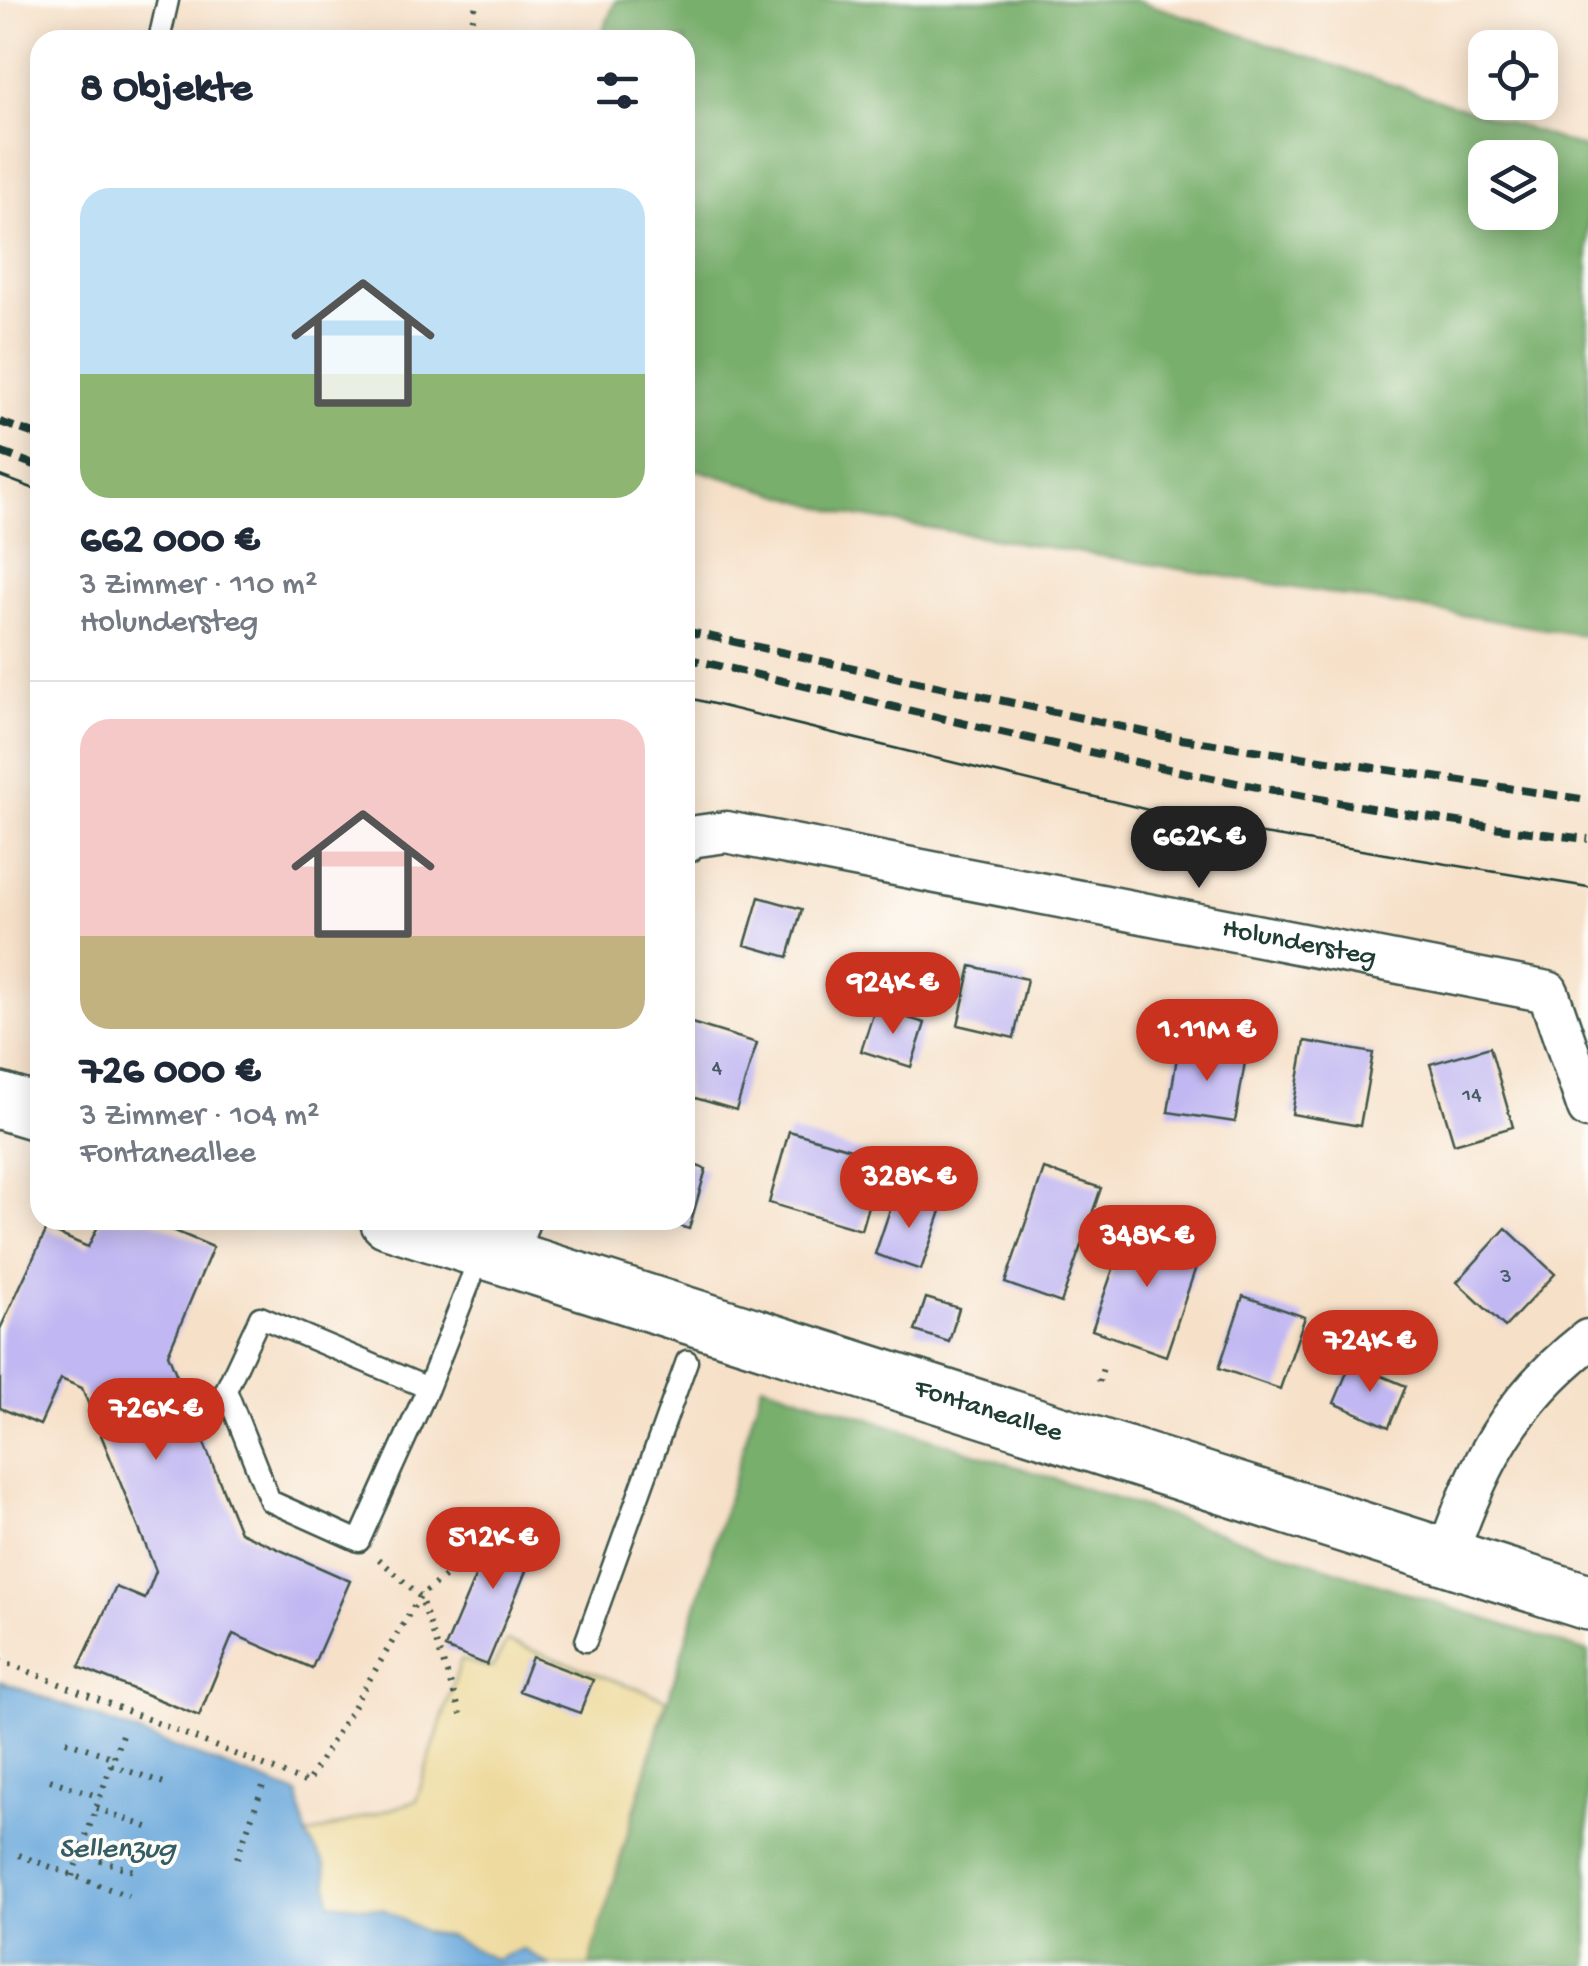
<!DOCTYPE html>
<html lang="de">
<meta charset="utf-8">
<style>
body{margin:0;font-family:"Gochi Hand",sans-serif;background:#f6f6f7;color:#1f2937;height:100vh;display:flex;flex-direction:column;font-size:38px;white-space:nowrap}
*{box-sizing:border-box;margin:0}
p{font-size:32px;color:#747a83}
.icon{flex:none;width:55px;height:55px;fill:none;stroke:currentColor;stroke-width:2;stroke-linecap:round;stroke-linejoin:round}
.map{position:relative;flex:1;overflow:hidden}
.side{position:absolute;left:30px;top:30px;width:665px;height:1200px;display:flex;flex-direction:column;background:#fff;border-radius:30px;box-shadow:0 5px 25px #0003}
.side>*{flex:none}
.controls{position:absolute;left:1468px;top:30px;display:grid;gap:20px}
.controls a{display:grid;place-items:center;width:90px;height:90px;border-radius:20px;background:#fff;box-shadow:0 5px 25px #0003;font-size:50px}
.price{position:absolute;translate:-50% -85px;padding:0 22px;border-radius:35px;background:#c8321e;color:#fff;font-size:32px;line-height:65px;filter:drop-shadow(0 2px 5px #0008)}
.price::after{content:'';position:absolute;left:50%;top:60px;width:30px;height:22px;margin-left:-15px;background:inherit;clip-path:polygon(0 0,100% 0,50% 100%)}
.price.on{background:#222;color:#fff}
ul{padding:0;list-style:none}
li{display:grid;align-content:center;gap:20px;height:530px;padding:0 50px}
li+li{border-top:2px solid #e0e1e3}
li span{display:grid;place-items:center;height:310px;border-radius:30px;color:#555}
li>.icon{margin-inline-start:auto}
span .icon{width:180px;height:180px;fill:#fffc;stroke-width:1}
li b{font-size:42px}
h2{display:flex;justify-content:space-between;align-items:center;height:120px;padding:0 50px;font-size:42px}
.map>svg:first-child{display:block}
.forest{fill:#78af6c;stroke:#4c7650;stroke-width:2.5;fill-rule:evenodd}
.sand{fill:#eeda9e;stroke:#868c69;stroke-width:2.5}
.water{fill:#69a7db;stroke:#447288;stroke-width:2.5}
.building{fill:#c1b7f2}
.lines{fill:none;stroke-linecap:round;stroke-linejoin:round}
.lane-casing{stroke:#3f554a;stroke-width:25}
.street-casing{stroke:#3f554a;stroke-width:45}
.secondary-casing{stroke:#3f554a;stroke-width:60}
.path{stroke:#3f554a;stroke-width:6;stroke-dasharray:2.5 8;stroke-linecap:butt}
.lane{stroke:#fff;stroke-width:20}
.street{stroke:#fff;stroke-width:40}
.secondary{stroke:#fff;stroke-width:55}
.tram{stroke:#1f3d34;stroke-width:2.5}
.rail{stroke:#1f3d34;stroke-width:8;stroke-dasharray:15 8;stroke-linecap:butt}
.labels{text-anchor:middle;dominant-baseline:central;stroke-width:8;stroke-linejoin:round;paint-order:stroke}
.number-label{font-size:22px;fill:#485c64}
.street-label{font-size:28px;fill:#1f3d34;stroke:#fdfcf7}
.water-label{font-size:30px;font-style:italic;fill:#355d66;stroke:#fdfcf7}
</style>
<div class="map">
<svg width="1588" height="1966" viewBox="0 0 1588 1966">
<rect width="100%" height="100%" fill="#fdfcf7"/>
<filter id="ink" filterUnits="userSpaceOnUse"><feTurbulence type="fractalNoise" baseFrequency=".01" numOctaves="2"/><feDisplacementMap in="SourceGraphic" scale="20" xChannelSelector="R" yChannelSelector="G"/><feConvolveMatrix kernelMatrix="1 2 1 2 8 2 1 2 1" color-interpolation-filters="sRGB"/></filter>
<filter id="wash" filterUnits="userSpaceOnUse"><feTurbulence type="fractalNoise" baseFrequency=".0048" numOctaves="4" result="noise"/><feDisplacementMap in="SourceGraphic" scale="40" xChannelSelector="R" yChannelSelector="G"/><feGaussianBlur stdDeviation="2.25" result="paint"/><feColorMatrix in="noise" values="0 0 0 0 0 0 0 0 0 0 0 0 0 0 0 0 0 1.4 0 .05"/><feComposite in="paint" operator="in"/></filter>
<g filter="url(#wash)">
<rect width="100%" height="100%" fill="#f6e0c8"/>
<path class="forest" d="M 616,0 L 1136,0 L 1588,149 L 1588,636 L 845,514 L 685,466 L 685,40 L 599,40 ZM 1485,158 L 1540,158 L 1540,212 L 1485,212 Z
M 762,1384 L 1588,1652 L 1588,1966 L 589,1966 Z"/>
<path class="sand" d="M 507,1641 L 666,1699 L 589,1966 L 550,1966 L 523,1949 L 495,1960 L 449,1936 L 425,1933 L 383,1909 L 329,1903 L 325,1864 L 306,1836 L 416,1801 L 461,1660 L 492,1668 Z"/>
<path class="water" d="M 0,1681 L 298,1794 L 306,1836 L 325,1864 L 330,1903 L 383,1909 L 425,1932 L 448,1936 L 495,1960 L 523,1949 L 550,1966 L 0,1966 Z"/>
<g id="blocks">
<path class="building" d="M 759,897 L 802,909 L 788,957 L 745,945 Z
M 971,966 L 1027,979 L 1014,1038 L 958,1025 Z
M 875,1008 L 925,1023 L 911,1067 L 861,1051 Z
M 685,1021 L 757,1043 L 736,1110 L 685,1095 Z
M 1305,1041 L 1373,1053 L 1360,1126 L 1292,1114 Z
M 1179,1045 L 1246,1056 L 1235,1122 L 1168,1112 Z
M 1490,1047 L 1513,1127 L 1454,1144 L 1430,1064 Z
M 789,1131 L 882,1158 L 861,1230 L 769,1203 Z
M 685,1162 L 706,1169 L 689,1229 L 663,1221 L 685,1220 Z
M 1044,1169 L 1101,1188 L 1061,1303 L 1005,1283 Z
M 896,1192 L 942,1208 L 921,1270 L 875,1254 Z
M 101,1220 L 149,1220 L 213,1247 L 168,1354 L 240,1532 L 350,1581 L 312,1668 L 233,1634 L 199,1716 L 79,1667 L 116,1587 L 145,1599 L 156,1571 L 82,1388 L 61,1379 L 40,1425 L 0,1408 L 0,1329 L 47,1229 L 88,1247 Z
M 1129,1223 L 1202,1249 L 1166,1356 L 1092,1330 Z
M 1506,1228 L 1555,1274 L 1505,1327 L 1457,1282 Z
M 1243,1296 L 1305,1317 L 1280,1389 L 1219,1368 Z
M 926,1298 L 959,1308 L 949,1342 L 915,1331 Z
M 1351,1363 L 1406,1386 L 1389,1427 L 1334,1403 Z
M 500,1518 L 541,1535 L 487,1665 L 445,1648 Z
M 532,1657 L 593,1680 L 580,1713 L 519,1691 Z"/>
</g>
</g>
<g filter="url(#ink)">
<use href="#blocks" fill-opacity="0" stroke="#3f554a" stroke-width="2.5"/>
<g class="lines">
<defs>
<path id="lane" d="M 159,40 L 168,0
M 428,1388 L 260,1317 L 226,1390 L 270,1501 L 359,1541 L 428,1388 L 482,1251
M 586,1641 L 687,1361"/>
<g id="street">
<path id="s1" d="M 685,843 L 690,837 L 726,832 L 1548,992 L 1588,1108"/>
<path d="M 507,1257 L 519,1220"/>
<path d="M 1447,1555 C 1478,1464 1511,1400 1588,1340"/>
</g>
<g id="secondary">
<path d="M 0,1101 L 40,1113"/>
<path id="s2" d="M 388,1220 L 1588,1602"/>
</g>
</defs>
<use href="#lane" class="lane-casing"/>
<use href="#street" class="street-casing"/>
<use href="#secondary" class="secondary-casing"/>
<path class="path" d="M 468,40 L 477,0
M 1099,1382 L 1104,1364
M 379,1559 L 420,1596 L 461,1714
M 0,1660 L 307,1783 L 420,1596 L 482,1547
M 66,1741 L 114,1758
M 111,1765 L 164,1783
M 50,1780 L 100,1797
M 96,1808 L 150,1828
M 80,1853 L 136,1872
M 19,1855 L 128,1896
M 237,1858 L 264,1783
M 72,1876 L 124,1729"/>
<use href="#lane" class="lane"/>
<use href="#street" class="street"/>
<use href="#secondary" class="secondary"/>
<path class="tram" d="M 0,476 L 40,491
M 685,697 L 1214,826 L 1588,887"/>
<path class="rail" d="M 0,422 L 40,436
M 0,452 L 40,467
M 685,631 L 1168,737 L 1588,800
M 685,658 C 984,727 1283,805 1588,839"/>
</g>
</g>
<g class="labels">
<g class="number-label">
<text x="717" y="1069">4</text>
<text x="1472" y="1096">14</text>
<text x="1506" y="1278">3</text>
</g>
<g class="street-label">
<text stroke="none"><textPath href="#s1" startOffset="628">Holundersteg</textPath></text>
<text stroke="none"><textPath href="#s2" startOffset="630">Fontaneallee</textPath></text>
</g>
<g class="water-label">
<text x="117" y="1850">Sellenzug</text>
</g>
</g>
</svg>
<div class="controls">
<a><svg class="icon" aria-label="locate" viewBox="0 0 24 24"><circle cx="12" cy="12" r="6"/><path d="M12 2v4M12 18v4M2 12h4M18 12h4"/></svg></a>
<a><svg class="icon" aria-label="layers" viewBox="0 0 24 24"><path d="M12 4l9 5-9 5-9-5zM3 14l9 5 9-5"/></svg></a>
</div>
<b class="price on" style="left:1199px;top:891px">662K €</b>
<b class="price" style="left:893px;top:1037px">924K €</b>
<b class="price" style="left:1207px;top:1084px">1.11M €</b>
<b class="price" style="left:909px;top:1231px">328K €</b>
<b class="price" style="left:1147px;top:1290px">348K €</b>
<b class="price" style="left:1370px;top:1395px">724K €</b>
<b class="price" style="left:156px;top:1463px">726K €</b>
<b class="price" style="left:493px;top:1592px">512K €</b>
<section class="side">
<h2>8 Objekte<svg class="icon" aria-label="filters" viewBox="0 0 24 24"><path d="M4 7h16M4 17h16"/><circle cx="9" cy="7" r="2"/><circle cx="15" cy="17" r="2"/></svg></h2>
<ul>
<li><span style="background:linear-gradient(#bfe0f5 60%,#8fb573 0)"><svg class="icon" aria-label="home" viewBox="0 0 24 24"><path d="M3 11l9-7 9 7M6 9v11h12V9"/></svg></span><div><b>662 000 €</b><p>3 Zimmer · 110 m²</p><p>Holundersteg</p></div></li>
<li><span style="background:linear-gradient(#f6c9c9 70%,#c2b280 0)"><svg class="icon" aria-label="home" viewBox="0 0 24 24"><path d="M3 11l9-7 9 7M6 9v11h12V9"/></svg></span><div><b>726 000 €</b><p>3 Zimmer · 104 m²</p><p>Fontaneallee</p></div></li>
</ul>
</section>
</div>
